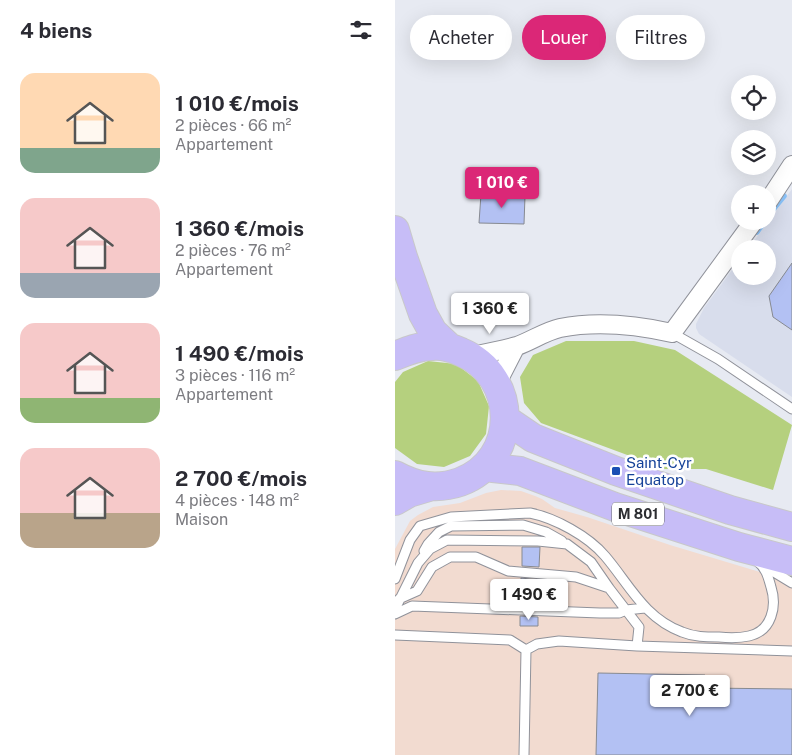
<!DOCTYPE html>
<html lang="fr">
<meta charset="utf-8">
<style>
body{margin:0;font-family:"Public Sans",sans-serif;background:#f7f7f7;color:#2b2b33;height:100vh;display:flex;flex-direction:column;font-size:19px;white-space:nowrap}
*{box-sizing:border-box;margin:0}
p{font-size:16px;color:#7c7c81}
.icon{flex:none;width:28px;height:28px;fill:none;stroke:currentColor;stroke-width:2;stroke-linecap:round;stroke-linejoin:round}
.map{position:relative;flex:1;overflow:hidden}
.side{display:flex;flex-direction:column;background:#fff;width:395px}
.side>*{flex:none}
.hud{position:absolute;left:15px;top:15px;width:306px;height:45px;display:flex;gap:10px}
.tools{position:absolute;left:336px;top:75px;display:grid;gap:10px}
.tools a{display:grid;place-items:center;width:45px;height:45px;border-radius:50%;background:#fff;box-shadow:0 5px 20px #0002;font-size:25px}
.price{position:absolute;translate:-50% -42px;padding:0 11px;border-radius:5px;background:#fff;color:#222;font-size:16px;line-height:32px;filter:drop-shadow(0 1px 2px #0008)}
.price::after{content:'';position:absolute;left:50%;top:30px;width:15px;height:11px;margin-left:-8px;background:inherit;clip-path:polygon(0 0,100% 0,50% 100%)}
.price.active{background:#db2777;color:#fff}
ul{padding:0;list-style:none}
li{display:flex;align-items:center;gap:15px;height:125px;padding:0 20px}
li span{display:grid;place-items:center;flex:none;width:140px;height:100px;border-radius:15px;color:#555}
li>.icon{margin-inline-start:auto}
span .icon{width:60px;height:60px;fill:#fffc;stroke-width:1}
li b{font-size:21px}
h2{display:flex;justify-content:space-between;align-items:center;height:60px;padding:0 20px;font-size:21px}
.tag{padding:0 18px;border-radius:22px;background:#fff;box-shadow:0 5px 20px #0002;font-size:18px;line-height:45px}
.tag.active{background:#db2777;color:#fff}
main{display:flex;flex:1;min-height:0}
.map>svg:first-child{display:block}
.commercial{fill:#f2dbd0}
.built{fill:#d8ddec}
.green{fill:#b5d07e}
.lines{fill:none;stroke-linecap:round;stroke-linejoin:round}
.stream{stroke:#89c1f7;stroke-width:5.5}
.building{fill:#b3c1f3;stroke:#878a91}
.service-casing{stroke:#90929a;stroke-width:11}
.minor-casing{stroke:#90929a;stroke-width:20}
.primary-casing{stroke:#c8c8c9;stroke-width:30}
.service{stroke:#fff;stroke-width:9}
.minor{stroke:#fff;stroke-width:18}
.primary{stroke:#c7bdf7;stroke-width:28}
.transit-dot{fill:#1a4fb4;stroke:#fff;stroke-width:2}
.labels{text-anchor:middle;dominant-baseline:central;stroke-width:5;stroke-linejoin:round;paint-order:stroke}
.shield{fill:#fff;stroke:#6b6c6f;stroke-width:1}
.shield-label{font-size:14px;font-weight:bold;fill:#2c2d31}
.transit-label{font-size:15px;fill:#164399;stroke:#fff;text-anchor:start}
</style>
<main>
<section class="side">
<h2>4 biens<svg class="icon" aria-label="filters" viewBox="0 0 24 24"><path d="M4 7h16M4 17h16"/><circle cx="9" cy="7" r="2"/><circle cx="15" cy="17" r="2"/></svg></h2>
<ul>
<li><span style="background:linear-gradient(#ffd9b3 75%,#7fa58c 0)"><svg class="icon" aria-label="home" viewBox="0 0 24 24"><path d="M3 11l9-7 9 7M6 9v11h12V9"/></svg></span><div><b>1 010 €/mois</b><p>2 pièces · 66 m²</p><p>Appartement</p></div></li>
<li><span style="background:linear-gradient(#f6c9c9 75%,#9aa5b1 0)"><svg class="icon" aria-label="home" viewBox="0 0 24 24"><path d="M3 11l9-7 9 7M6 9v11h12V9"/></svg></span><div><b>1 360 €/mois</b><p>2 pièces · 76 m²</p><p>Appartement</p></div></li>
<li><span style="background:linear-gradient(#f6c9c9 75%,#8fb573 0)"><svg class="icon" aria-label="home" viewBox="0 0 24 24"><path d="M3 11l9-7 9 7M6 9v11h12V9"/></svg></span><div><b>1 490 €/mois</b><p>3 pièces · 116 m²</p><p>Appartement</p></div></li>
<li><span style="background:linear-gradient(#f6c9c9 65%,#b9a48a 0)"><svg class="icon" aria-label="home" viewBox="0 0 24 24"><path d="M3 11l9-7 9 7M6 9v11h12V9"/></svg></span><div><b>2 700 €/mois</b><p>4 pièces · 148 m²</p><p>Maison</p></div></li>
</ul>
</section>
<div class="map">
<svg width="397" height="755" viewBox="0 0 397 755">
<rect width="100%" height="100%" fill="#e7eaf2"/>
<path class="commercial" d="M 106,490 L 126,491 L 140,496 L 147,499 L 160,508 L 192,517 L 275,545 L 388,579 L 397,585 L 397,755 L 0,755 L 0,549 L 15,521 L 23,515 L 38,507 L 65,503 L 91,493 Z"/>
<path class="built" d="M 397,189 L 397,397 L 304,334 L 301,328 L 301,324 L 309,308 L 345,259 L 345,276 L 372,276 L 372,249 L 353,249 Z"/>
<path class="green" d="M 171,341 L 239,341 L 280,350 L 397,425 L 378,490 L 311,469 L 270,469 L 146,423 L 129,403 L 125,377 L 138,355 Z
M 33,361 L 61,364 L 83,381 L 94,406 L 91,434 L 75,456 L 49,467 L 22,464 L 0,448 L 0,382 L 8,372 Z"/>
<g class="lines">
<path class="stream" d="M 372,217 L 389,196
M 362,232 L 370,221"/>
</g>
<path class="building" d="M 86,194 L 130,196 L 129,224 L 84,223 Z
M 397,263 L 397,330 L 378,317 L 374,296 Z
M 127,547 L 145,547 L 144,567 L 127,566 Z
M 126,578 L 144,580 L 143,604 L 126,604 Z
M 125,616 L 143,617 L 143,626 L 125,626 Z
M 203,673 L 310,675 L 310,688 L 397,689 L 397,755 L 201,755 Z"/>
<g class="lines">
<defs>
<path id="service" d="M 277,333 L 323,359 L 397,409
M 29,551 L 33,544 L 44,532 L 56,526 L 128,525 L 151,532 L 167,541
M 369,566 L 397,583
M 0,579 L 15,540 L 25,526 L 56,517 L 135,513 C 160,518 193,536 210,556 C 234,584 249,618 287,632 C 299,637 311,637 324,637 C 334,638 345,638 354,636 C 377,631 382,606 376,587 C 373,576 371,568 362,561
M 4,599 L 22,591 L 37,567 L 55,557 L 81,557 L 113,571 L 181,577 L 214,588 L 244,627 L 242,646
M 0,609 L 23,563 L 35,549 L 52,540 L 143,541 L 172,544 L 196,562 L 214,588
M 0,614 L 17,606 L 205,613 L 224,613 L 231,610 L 250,608
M 0,635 L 115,640 L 131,650
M 129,755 L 131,650 L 142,644 L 164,641 L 242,646 L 397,651"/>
<path id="minor" d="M 372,203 L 397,165
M 77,356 C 92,353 107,350 122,346 C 136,341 151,331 165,328 C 201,321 241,325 277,333 L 359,221
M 102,383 L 121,346"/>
<path id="primary" d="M 0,230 L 8,257 L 28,314 L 38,332 L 55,348
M 0,356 C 12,351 24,346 37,346 C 47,345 57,348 66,352 C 124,376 125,460 65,482 C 42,490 22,487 0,475
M 110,419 L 138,438 L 221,471 L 335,510 L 397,527
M 89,467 L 125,471 L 220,507 L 344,547 L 397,561
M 0,501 L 14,493 L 34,487"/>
</defs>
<use href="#service" class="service-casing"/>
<use href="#minor" class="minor-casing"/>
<use href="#primary" class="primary-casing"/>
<use href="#service" class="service"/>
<use href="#minor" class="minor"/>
<use href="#primary" class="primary"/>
</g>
<rect class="transit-dot" x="216" y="466" width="10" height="10" rx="2.5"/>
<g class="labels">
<rect class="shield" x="217" y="502.5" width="52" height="23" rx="4"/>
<g class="shield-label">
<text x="243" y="514">M 801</text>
</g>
<g class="transit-label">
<text x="231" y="462">Saint-Cyr<tspan x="231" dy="17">Equatop</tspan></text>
</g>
</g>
</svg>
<div class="tools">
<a><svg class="icon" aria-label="locate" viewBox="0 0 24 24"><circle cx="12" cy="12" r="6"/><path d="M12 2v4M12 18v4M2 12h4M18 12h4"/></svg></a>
<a><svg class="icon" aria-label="layers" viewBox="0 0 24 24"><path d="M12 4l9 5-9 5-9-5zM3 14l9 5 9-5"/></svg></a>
<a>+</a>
<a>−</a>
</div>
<b class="price active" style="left:107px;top:209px">1 010 €</b>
<b class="price" style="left:95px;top:335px">1 360 €</b>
<b class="price" style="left:134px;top:621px">1 490 €</b>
<b class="price" style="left:295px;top:717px">2 700 €</b>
<div class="hud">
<a class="tag">Acheter</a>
<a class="tag active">Louer</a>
<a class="tag">Filtres</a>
</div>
</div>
</main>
